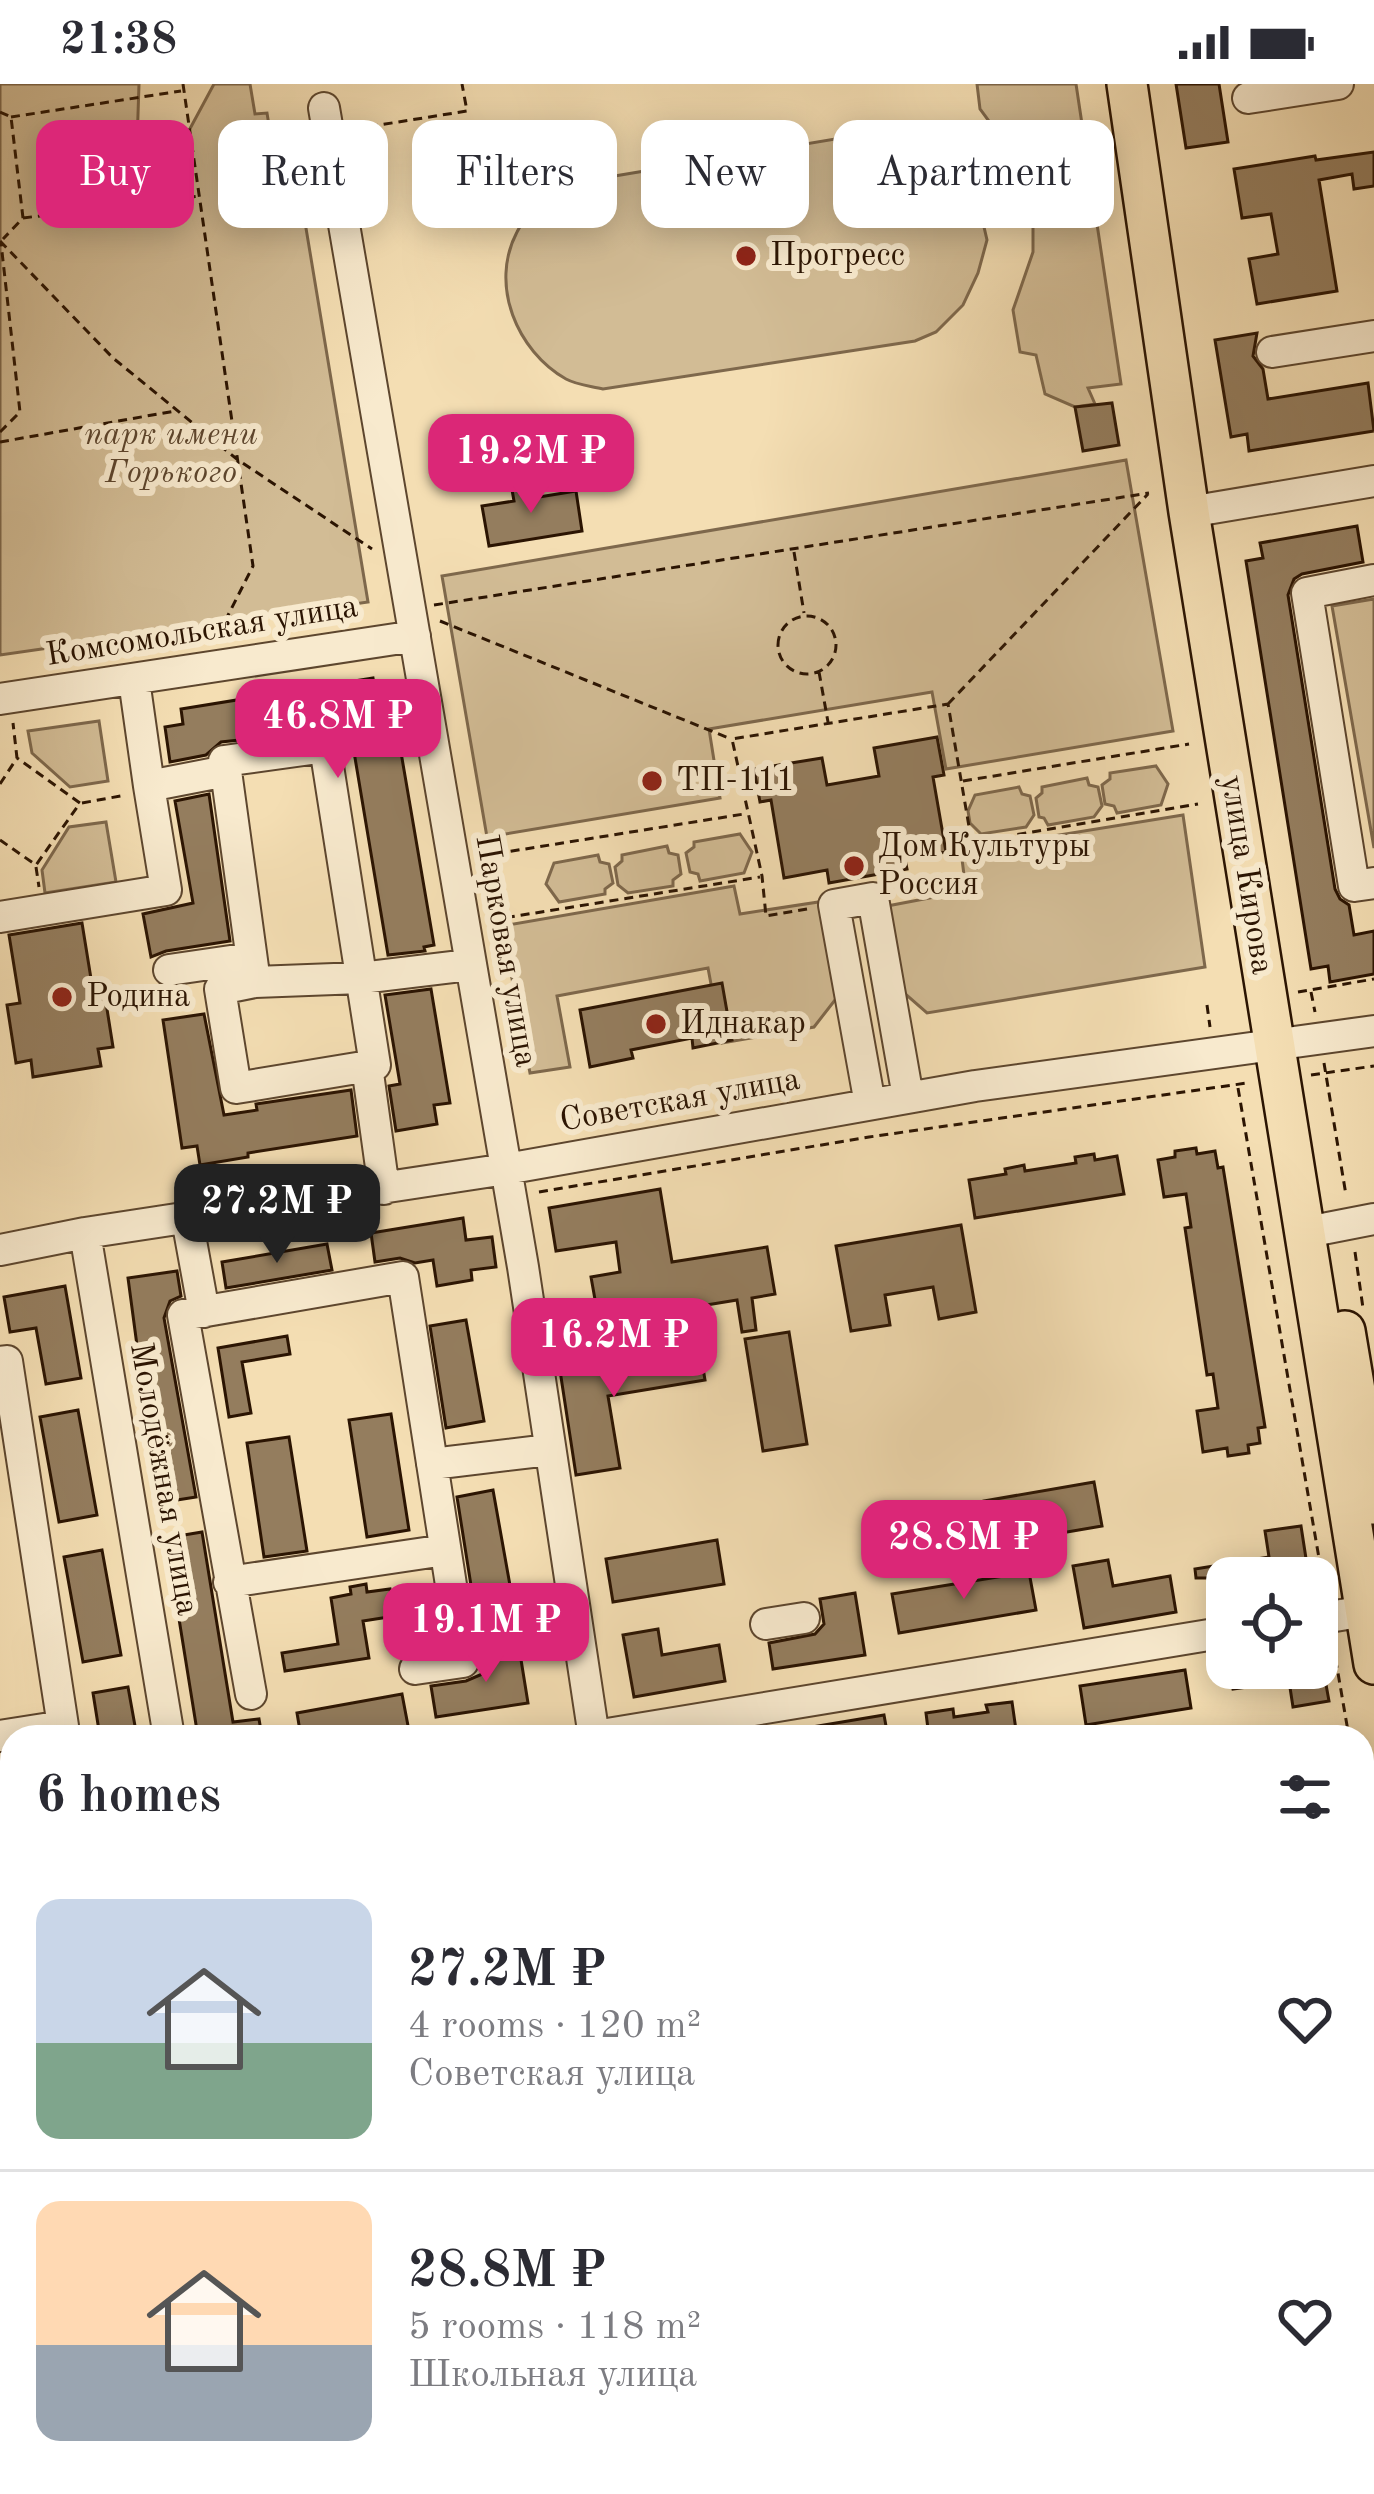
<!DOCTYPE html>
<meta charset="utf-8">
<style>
body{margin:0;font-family:"Old Standard TT",serif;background:#f2f2f3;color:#2b2b33;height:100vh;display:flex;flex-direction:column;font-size:45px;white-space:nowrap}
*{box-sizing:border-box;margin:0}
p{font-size:39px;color:#7c7c81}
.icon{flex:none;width:66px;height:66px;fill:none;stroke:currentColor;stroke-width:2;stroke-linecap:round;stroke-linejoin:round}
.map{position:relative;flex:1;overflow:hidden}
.details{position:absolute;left:0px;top:1641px;width:1374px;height:771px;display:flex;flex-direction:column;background:#fff;border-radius:36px 36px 0 0;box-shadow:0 6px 30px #0003}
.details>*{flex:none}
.top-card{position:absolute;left:36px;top:36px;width:1302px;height:108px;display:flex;gap:24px}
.controls{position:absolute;left:1206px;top:1473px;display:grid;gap:24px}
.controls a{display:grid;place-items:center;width:132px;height:132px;border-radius:24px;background:#fff;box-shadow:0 6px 30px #0003;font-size:60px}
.price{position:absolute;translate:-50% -102px;padding:0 27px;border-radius:24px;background:#db2777;color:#fff;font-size:39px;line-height:78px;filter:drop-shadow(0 3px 6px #0008)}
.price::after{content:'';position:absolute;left:50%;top:72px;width:36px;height:27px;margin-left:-18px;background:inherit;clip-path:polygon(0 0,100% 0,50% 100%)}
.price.current{background:#222;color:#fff}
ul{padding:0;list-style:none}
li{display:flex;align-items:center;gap:36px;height:300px;padding:0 36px}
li+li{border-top:3px solid #e1e1e2}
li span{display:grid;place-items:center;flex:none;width:336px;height:240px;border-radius:24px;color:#555}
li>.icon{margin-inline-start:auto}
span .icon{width:144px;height:144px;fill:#fffc;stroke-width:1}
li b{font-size:51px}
h2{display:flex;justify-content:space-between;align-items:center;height:144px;padding:0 36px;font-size:51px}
.pill{padding:0 42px;border-radius:24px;background:#fff;box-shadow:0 6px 30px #0003;font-size:42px;line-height:108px}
.pill.current{background:#db2777;color:#fff}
.status{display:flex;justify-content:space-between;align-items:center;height:84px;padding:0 60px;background:#fff;direction:ltr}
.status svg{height:33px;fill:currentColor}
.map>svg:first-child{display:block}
.green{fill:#d2bc95;stroke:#7e684c;stroke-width:3}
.building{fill:#947d5e;stroke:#2b1402;stroke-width:3}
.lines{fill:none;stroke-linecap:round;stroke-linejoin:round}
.minor-casing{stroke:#5d462e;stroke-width:34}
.major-casing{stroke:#2b1402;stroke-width:44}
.path{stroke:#2b1402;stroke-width:3;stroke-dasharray:9 6;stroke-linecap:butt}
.minor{stroke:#f8eace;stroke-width:30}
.major{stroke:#f4deb3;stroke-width:39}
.poi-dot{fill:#8f2418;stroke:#f8eace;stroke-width:4.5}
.labels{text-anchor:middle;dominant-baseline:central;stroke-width:12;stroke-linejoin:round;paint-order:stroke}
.poi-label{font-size:33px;fill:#2b1402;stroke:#f8eace;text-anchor:start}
.park-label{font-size:33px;font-style:italic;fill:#5d462e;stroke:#f8eace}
.street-label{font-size:33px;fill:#2b1402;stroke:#f8eace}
</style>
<div class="status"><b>21:38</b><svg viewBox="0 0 49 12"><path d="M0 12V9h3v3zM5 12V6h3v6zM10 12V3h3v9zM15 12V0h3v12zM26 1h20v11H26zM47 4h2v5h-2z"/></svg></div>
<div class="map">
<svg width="1374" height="2410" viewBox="0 0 1374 2410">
<rect width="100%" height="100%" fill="#f4deb3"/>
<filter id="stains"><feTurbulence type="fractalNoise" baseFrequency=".00167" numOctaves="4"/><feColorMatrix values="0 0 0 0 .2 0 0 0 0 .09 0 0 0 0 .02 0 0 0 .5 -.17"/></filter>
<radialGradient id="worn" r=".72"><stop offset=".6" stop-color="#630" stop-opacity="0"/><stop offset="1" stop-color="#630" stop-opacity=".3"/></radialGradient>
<path class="green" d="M 0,0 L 139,0 L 135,122 L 150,119 L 214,0 L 250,0 L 255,30 L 267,29 L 281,115 L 301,114 L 368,518 L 0,571 Z
M 977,0 L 1076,0 L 1121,300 L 1088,304 L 1095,320 L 1075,323 L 1045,310 L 1036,271 L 1020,268 L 1013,226 L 1033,168 L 1033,114 L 1021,81 L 980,25 Z
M 889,46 L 949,73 L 978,117 L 987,156 L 978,189 L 963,221 L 936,248 L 915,257 L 603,305 C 591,302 577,301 566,295 C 517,267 489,201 517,148 C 528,125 553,112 573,99 Z
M 1126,376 L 1173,647 L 946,685 L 932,608 L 709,645 L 720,714 L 487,753 L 442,492 Z
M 1374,515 L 1374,764 L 1332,522 Z
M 99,637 L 108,697 L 70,703 L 32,669 L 28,647 Z
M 1156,682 L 1168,700 L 1161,721 L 1117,729 L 1114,722 L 1105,720 L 1102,701 L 1110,695 L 1110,689 Z
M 1087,694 L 1089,701 L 1098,703 L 1102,722 L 1094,733 L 1048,741 L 1044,734 L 1039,733 L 1036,714 L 1042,709 L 1042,703 Z
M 1019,703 L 1022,710 L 1030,712 L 1034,731 L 1026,743 L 981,750 L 970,739 L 968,727 L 975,711 Z
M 1183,731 L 1205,883 L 927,929 L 895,901 L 882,823 L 966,807 L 961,767 Z
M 106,738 L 116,798 L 45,809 L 42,786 L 69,743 Z
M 740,750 L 752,768 L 744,789 L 700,797 L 698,790 L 690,788 L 686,769 L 694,763 L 694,758 Z
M 667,762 L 669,769 L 678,771 L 681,790 L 673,796 L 673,802 L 628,809 L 618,801 L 615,783 L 622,777 L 622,771 Z
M 598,771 L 600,778 L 609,780 L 613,799 L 605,805 L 605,810 L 559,818 L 546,800 L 554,779 Z
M 734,802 L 740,830 L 825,817 L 842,907 L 814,943 L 722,959 L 708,884 L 557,912 L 570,983 L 530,989 L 502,842 Z"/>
<path class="building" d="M 1176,0 L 1219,0 L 1228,58 L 1186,64 Z
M 1374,68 L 1374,102 L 1354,105 L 1352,90 L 1319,96 L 1337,207 L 1257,220 L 1249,175 L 1278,170 L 1271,130 L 1242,134 L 1234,85 L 1315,72 L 1316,76 Z
M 1257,249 L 1253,272 L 1263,285 L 1268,315 L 1368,299 L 1374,347 L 1249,367 L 1247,350 L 1231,353 L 1215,256 Z
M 1112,319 L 1119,361 L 1083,367 L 1075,323 Z
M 536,396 L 539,413 L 576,407 L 582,447 L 489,462 L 482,422 L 514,417 L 511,400 Z
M 1357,442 L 1363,478 L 1302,490 L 1294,495 L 1288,511 L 1335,805 L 1340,815 L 1349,821 L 1354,851 L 1374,847 L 1374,890 L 1330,898 L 1328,882 L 1311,885 L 1246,477 L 1263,474 L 1260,459 Z
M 373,594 L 376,612 L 391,610 L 434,861 L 424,863 L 425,867 L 388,871 L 350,644 L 221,658 L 206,671 L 170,678 L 165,643 L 183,640 L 181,625 Z
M 937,653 L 944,691 L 933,693 L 946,768 L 905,775 L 907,785 L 829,799 L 827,786 L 784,794 L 771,716 L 760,718 L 754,685 L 822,674 L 827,701 L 879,692 L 874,664 Z
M 209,710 L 230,857 L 166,867 L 151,873 L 143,830 L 193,819 L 175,717 Z
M 82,839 L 93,907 L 104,906 L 113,963 L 98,965 L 101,982 L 33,993 L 31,976 L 16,979 L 7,921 L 20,919 L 9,851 Z
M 722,899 L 732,956 L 693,964 L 692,954 L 631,966 L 633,974 L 590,983 L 580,926 Z
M 431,905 L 450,1019 L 434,1021 L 437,1040 L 396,1047 L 389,1002 L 400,1000 L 385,911 Z
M 204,930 L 224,1031 L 257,1026 L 256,1020 L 351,1006 L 357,1052 L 248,1069 L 248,1073 L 200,1081 L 197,1062 L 182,1064 L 163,936 Z
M 1196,1064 L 1197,1070 L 1215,1067 L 1218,1084 L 1223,1083 L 1265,1343 L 1258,1344 L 1260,1359 L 1248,1361 L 1249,1369 L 1228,1372 L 1227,1364 L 1203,1368 L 1197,1327 L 1218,1324 L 1213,1290 L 1207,1291 L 1185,1144 L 1191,1143 L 1186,1110 L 1164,1113 L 1158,1076 L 1175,1073 L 1175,1067 Z
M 1094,1070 L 1095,1076 L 1117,1072 L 1124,1110 L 975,1134 L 969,1096 L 1006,1090 L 1005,1085 L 1024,1081 L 1025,1087 L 1076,1079 L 1075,1073 Z
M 660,1105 L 672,1178 L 767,1163 L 775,1210 L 752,1214 L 756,1246 L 742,1248 L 737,1216 L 627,1234 L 628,1242 L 613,1244 L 612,1236 L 599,1238 L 591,1193 L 620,1188 L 616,1158 L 556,1167 L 549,1124 Z
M 463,1134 L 466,1156 L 492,1153 L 496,1183 L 471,1186 L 472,1196 L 437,1202 L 433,1176 L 415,1179 L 400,1174 L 375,1178 L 371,1149 Z
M 961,1141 L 976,1228 L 939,1235 L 933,1203 L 885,1211 L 890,1241 L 851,1247 L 836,1162 Z
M 327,1160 L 332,1186 L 226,1204 L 222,1178 Z
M 177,1187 L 181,1212 L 170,1217 L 164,1234 L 196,1413 L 158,1419 L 128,1194 Z
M 65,1202 L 81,1294 L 46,1300 L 36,1244 L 10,1248 L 4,1213 Z
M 466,1236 L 484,1337 L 446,1344 L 430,1242 Z
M 789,1248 L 807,1360 L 763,1367 L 745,1255 Z
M 287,1252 L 290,1270 L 242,1278 L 251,1329 L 229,1333 L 218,1264 Z
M 700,1266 L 705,1296 L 608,1312 L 620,1384 L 576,1391 L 559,1280 L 602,1273 L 604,1282 Z
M 78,1326 L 97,1431 L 59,1438 L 40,1333 Z
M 391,1330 L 409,1446 L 367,1453 L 349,1336 Z
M 289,1353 L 307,1467 L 264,1473 L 247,1359 Z
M 1094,1398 L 1102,1442 L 991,1461 L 984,1417 Z
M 493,1406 L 511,1507 L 473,1514 L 457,1413 Z
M 1301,1442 L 1309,1494 L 1196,1494 L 1195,1485 L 1269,1473 L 1265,1447 Z
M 202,1448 L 233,1638 L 259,1635 L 262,1653 L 198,1653 L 166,1454 Z
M 717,1456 L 724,1500 L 613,1518 L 606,1475 Z
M 102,1466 L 121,1571 L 83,1578 L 64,1473 Z
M 1108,1476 L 1113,1502 L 1170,1492 L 1176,1528 L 1084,1544 L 1073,1482 Z
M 1029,1488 L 1036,1526 L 899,1549 L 892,1510 Z
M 366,1500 L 367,1508 L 390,1505 L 395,1532 L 363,1537 L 369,1574 L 285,1587 L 282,1569 L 338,1560 L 331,1514 L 351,1510 L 350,1503 Z
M 855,1509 L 865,1571 L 773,1585 L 769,1559 L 815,1550 L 824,1540 L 820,1515 Z
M 658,1545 L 662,1571 L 719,1561 L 725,1597 L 634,1613 L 623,1551 Z
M 518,1557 L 528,1619 L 436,1633 L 431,1602 L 466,1597 L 487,1588 L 483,1563 Z
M 1229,1584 L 1323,1584 L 1329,1617 L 1293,1623 L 1289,1597 L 1233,1605 Z
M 1185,1586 L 1191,1624 L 1086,1641 L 1080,1602 Z
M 128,1603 L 137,1653 L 100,1653 L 93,1609 Z
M 402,1610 L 409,1647 L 376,1653 L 301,1653 L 297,1629 Z
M 1012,1618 L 1017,1653 L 929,1653 L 926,1629 L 953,1625 L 954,1633 L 988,1628 L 986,1621 Z
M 884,1631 L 888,1653 L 807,1653 L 806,1644 Z"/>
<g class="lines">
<defs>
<path id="minor" d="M 1248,14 L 1338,0
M 324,24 L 523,1183 L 594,1653
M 1272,268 L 1374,252
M 1189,428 L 1374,397
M 1374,496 L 1307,509 L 1354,802 L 1374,799
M 134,596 L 149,702 L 226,687 L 255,898 L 361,894 L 469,881
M 0,615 L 415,552
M 226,687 L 224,677 L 325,663 L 375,981 L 236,1004 L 220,905 L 255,898
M 0,833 L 166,806 L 149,702
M 169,886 L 251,874
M 367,982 L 384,1105
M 870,1020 L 834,821 L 873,814 L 908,1013
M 187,1135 L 204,1228
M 85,1149 L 169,1653
M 1302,1149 L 1374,1135
M 0,1166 L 85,1149 L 506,1085 L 975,1002 L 1374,947
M 0,1278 L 7,1277 L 63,1642 L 0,1652
M 432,1380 L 549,1366
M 229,1498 L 445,1466
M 1317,1535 L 1365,1527
M 766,1540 L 804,1534
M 251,1610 L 183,1231 L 403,1193 L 463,1578 L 415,1585
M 589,1653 L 1227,1548
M 0,1737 L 12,1736
M 8,1836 L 12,1860
M 1362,2098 L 1374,2096
M 0,2197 L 12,2196
M 1362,2290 L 1374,2366
M 0,2304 L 12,2302
M 446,2400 L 448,2410
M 712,2400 L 714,2410
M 1104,2400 L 1106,2410
M 1307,2400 L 1308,2410
M 744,2410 L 798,2400
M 1186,2410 L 1193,2400"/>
<path id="major" d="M 1127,0 L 1189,428 L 1374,1580
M 1345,1247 L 1374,1420"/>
</defs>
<use href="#minor" class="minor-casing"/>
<use href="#major" class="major-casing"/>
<path class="path" d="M 183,0 L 253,482 L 215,557
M 0,28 L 11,33 L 23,134 L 3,155
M 11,33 L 181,7
M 354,45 L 467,27 L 462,0
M 240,63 L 303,53
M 23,134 L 199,112
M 0,157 L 113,274 L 238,376 L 372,465
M 0,348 L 20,328 L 1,159
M 0,358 L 175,327
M 794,468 L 804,529
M 434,521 L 1149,409
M778 561a29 29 0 1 1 58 0a29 29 0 1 1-58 0Z
M 440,537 L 731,655
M 819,588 L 828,638
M 948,620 L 1148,410
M 963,697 L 1189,660
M 0,700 L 17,674 L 13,639
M 82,719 L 126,711
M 0,756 L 36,781 L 80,719 L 17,674
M 973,758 L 1198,720
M 481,772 L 744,730
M 36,783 L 39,803
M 807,825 L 766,832 L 762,792 L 732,655 L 948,620 L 978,795 L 899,810
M 491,836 L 760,793
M 1298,908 L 1374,895
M 1311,908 L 1315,928
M 1207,921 L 1210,943
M 1324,979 L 1346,1111
M 1311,991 L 1374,982
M 1238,1004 L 1325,1509
M 539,1108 L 869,1053 L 1247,999
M 1355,1168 L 1363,1224
M 1333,1560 L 1349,1653
M 1362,1733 L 1374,1805"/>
<use href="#minor" class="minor"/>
<use href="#major" class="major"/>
</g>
<g class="poi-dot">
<circle cx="746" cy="172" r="12"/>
<circle cx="652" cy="697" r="12"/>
<circle cx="854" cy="782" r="12"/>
<circle cx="62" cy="913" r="12"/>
<circle cx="656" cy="940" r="12"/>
</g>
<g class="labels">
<g class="poi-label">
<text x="770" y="172">Прогресс</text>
<text x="676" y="697">ТП-111</text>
<text x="878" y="763">Дом Культуры<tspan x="878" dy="38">Россия</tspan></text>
<text x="86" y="913">Родина</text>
<text x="680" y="940">Иднакар</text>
</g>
<g class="park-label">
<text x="171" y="351">парк имени<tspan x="171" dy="38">Горького</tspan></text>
</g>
<g class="street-label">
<text transform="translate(202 548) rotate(-9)">Комсомольская улица</text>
<text transform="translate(1246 791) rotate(81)">улица Кирова</text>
<text transform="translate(505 867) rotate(80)">Парковая улица</text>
<text transform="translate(680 1017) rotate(-10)">Советская улица</text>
<text transform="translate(163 1395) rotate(80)">Молодёжная улица</text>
</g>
</g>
<rect width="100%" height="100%" filter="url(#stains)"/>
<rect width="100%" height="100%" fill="url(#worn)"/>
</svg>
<div class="controls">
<a><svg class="icon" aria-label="locate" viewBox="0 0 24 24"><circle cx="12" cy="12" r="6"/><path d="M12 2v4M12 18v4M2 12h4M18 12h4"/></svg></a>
</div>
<b class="price" style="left:531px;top:432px">19.2M ₽</b>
<b class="price" style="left:338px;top:697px">46.8M ₽</b>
<b class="price current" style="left:277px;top:1182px">27.2M ₽</b>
<b class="price" style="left:614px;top:1316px">16.2M ₽</b>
<b class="price" style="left:964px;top:1518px">28.8M ₽</b>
<b class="price" style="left:486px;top:1601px">19.1M ₽</b>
<div class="top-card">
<a class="pill current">Buy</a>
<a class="pill">Rent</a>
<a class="pill">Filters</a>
<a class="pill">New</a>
<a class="pill">Apartment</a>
</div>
<section class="details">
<h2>6 homes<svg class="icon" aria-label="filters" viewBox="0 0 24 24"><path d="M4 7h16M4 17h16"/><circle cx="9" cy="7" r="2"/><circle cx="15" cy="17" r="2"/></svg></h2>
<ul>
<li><span style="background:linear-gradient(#c9d6e8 60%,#7fa58c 0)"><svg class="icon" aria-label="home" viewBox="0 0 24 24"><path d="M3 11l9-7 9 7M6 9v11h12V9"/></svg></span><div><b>27.2M ₽</b><p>4 rooms · 120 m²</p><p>Советская улица</p></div><svg class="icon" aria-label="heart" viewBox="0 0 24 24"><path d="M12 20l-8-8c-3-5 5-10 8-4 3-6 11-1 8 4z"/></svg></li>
<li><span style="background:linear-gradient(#ffd9b3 60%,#9aa5b1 0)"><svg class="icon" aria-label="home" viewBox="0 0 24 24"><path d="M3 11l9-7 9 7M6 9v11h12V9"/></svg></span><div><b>28.8M ₽</b><p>5 rooms · 118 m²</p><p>Школьная улица</p></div><svg class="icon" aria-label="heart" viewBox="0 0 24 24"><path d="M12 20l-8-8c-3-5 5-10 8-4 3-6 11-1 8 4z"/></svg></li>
</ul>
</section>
</div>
